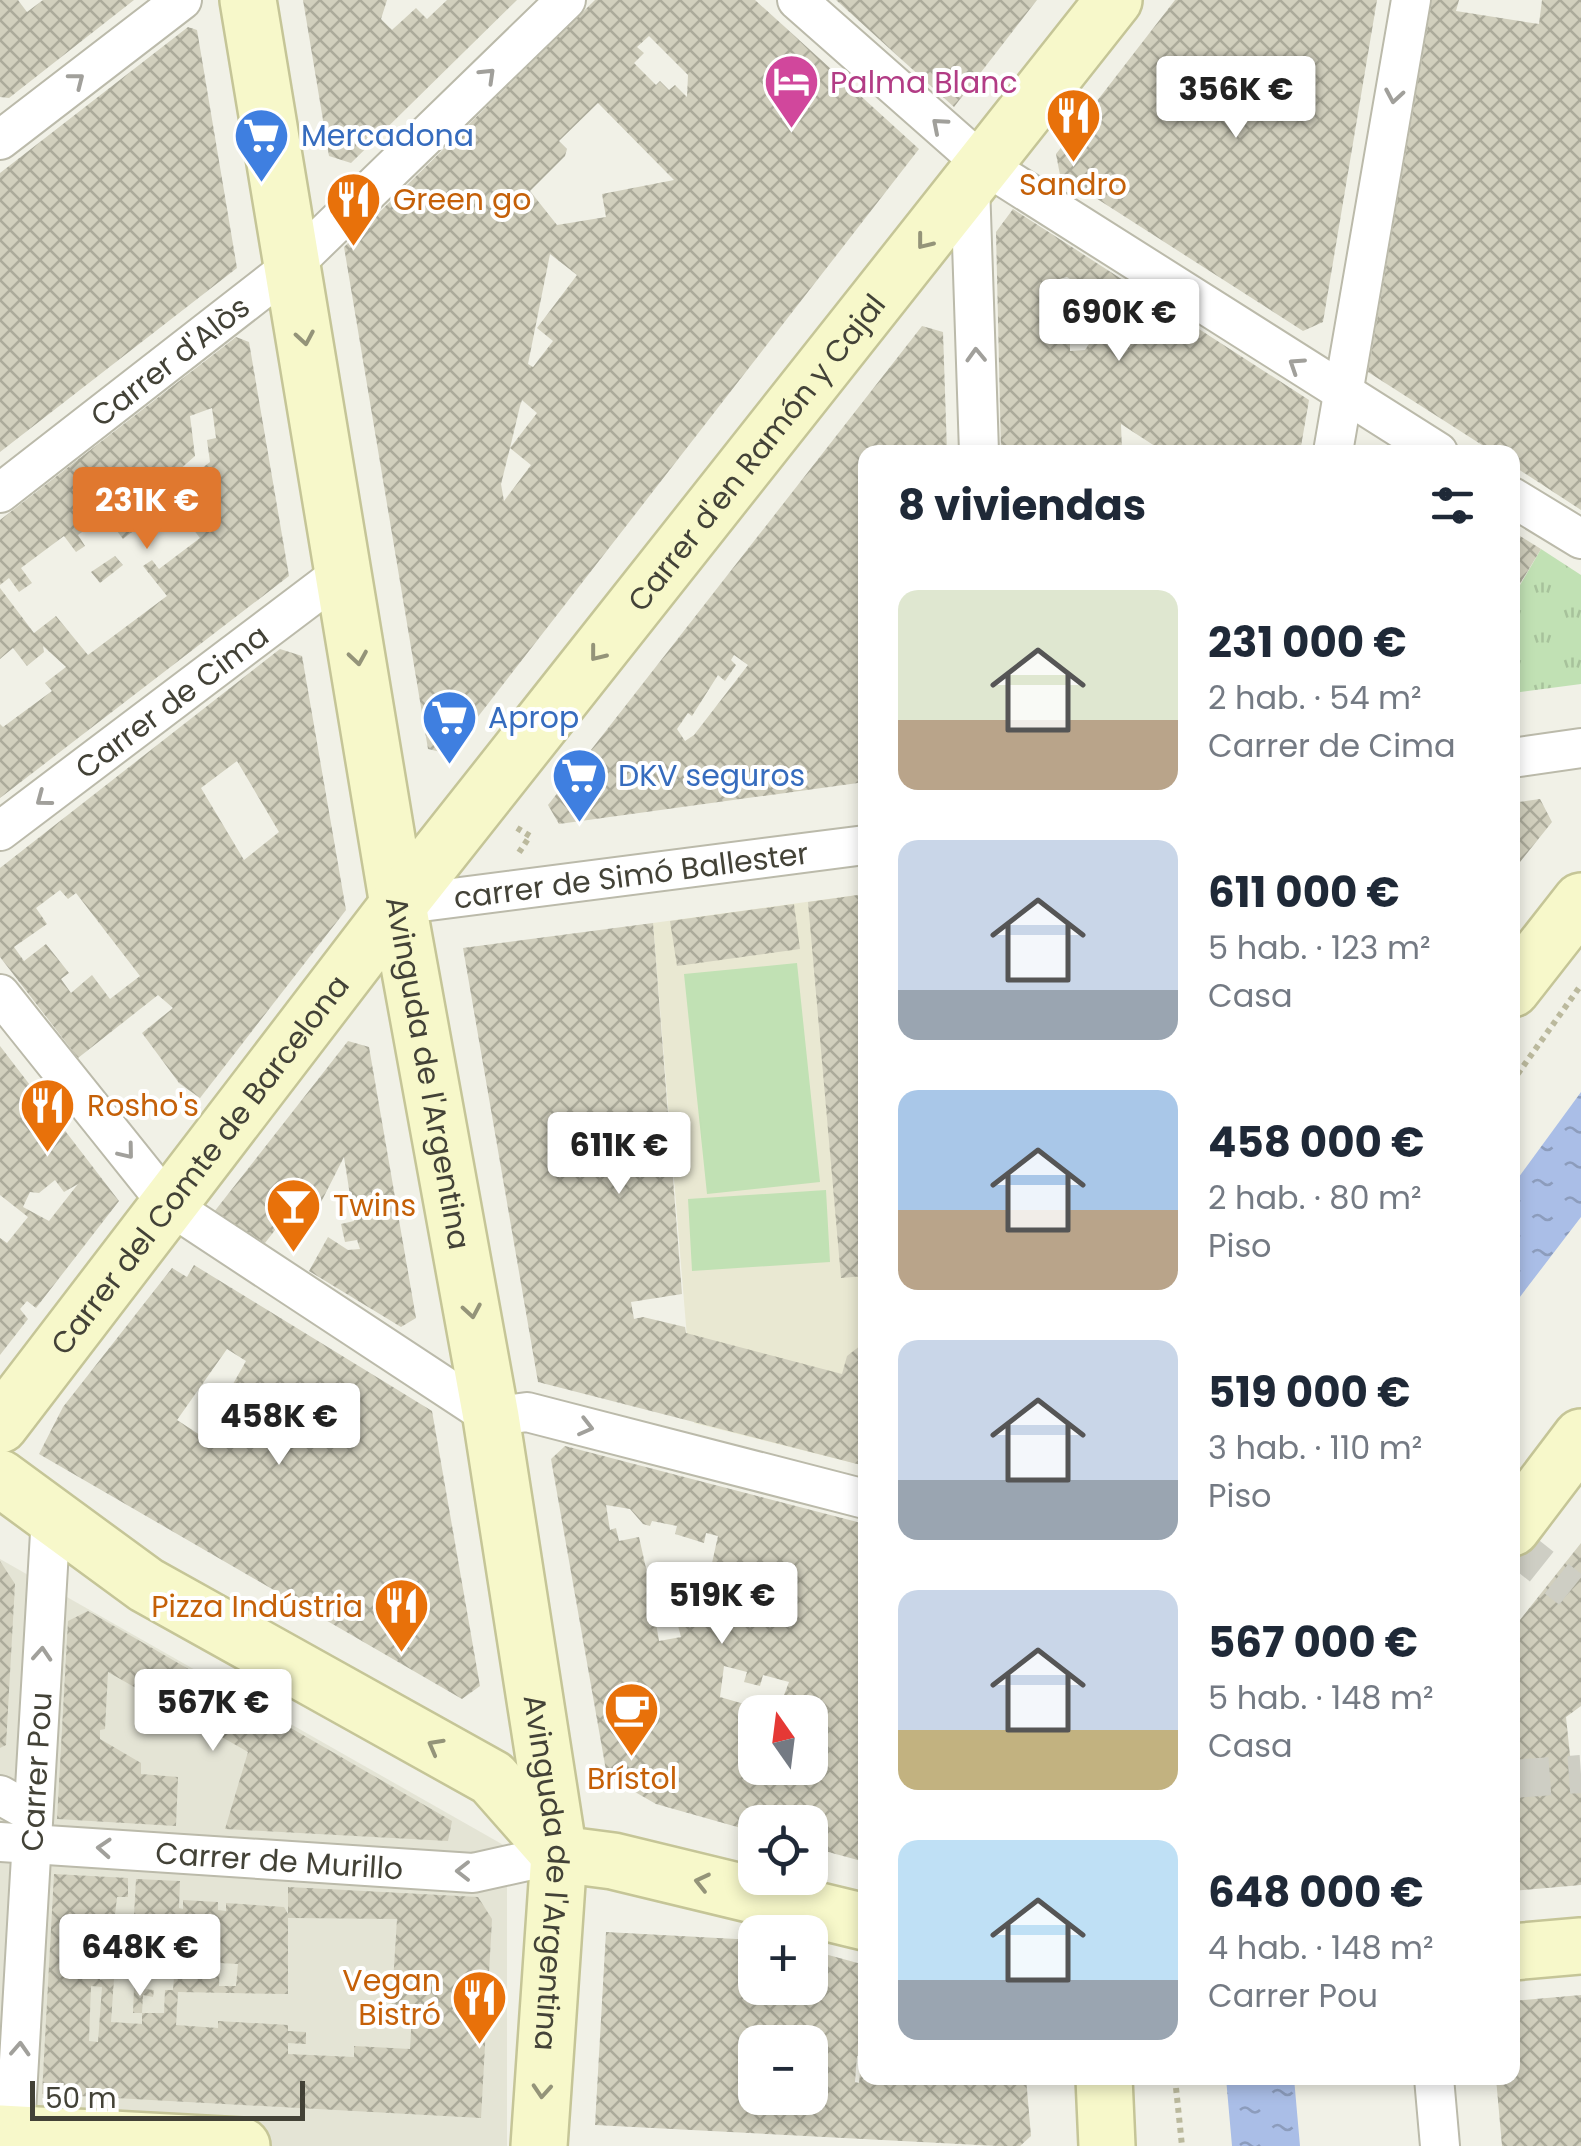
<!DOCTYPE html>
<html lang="es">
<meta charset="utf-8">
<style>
body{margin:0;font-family:Poppins,sans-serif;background:#f6f6f7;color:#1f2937;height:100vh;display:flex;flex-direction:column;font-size:38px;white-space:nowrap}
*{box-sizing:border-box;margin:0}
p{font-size:32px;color:#747a83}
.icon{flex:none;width:55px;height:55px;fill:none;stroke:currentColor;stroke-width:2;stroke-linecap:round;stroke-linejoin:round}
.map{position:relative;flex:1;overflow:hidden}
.details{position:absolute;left:858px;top:445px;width:662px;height:1640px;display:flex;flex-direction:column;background:#fff;border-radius:20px;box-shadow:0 5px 15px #0003}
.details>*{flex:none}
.needle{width:65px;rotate:346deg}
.buttons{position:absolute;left:738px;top:1695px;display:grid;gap:20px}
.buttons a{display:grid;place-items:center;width:90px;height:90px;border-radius:20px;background:#fff;box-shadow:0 5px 15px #0003;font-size:50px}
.scale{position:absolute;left:30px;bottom:25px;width:275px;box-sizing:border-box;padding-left:10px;border:5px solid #434237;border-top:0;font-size:28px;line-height:35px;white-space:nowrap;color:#434237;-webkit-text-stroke:8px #fff;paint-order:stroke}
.price{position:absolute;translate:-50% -85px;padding:0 22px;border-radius:10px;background:#fff;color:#222;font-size:32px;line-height:65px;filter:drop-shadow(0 2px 5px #0008)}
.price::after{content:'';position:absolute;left:50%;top:60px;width:30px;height:22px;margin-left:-15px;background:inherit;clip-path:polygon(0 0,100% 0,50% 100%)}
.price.selected{background:#e0782f;color:#fff}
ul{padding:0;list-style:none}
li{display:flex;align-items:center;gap:30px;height:250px;padding:0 40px}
li span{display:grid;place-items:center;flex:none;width:280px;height:200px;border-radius:20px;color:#555}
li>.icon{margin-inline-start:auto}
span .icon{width:120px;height:120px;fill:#fffc;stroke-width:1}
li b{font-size:42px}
h2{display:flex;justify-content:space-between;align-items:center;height:120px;padding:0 40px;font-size:42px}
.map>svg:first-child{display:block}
.residential{fill:#e4e4d5}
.education{fill:#e9e8d2}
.grass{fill:url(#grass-tufts)}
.pitch{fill:#c1e1b4}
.water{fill:url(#water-ripples)}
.building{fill:url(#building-cross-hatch);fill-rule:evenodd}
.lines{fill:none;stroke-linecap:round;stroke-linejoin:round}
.street-tunnel{stroke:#cecec4;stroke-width:38;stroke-dasharray:38 19;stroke-linecap:butt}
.street-casing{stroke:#bbbaaa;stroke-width:42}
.secondary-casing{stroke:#c5c597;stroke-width:60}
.path{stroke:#bbb99d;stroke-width:6;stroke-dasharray:5 5;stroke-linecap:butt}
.street{stroke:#fff;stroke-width:38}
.secondary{stroke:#f7f8ca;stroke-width:55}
.oneway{stroke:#a1a09b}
.oneway2{stroke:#949479}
.labels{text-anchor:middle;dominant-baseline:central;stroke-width:8;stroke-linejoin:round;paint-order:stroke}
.hotel-label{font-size:30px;fill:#b23c85;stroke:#fff;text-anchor:start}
.shop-label{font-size:30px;fill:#366cbe;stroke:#fff;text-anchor:start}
.food-label{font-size:30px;fill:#c56008;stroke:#fff;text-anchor:start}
.street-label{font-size:30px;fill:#434237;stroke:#fff}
</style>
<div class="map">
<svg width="1581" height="2146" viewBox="0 0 1581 2146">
<defs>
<pattern id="grass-tufts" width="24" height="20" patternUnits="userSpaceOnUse" patternTransform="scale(2.5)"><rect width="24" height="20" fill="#c1e1b4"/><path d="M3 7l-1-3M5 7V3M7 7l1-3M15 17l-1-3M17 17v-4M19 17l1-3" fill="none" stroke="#a7c29b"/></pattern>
<pattern id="water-ripples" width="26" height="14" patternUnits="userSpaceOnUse" patternTransform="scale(2.5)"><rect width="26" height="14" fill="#aabee7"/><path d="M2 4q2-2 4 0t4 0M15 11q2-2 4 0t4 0" fill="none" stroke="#8c9cbc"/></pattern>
<pattern id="building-cross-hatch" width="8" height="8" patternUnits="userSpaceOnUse" patternTransform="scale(2.5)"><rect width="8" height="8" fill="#d1cfbd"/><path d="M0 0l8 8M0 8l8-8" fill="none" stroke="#abaa9a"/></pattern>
</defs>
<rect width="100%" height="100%" fill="#f1f1e7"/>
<path class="residential" d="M 0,1559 L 507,1847 L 507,2146 L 0,2146 Z"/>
<path class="education" d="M 865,894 L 865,1466 L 694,1423 L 653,923 Z"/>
<path class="grass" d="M 1541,549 L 1581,575 L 1581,684 L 1513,693 L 1513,597 Z"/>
<path class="pitch" d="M 797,963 L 820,1182 L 707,1194 L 684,974 Z
M 826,1190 L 830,1262 L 692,1271 L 688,1199 Z"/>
<path class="water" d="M 1581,1092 L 1581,1217 L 1513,1306 L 1513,1185 Z
M 1226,2078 L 1294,2078 L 1300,2146 L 1232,2146 Z"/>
<path class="building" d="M 0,0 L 18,0 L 27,12 L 43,0 L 134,0 L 9,98 L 0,97 Z
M 303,0 L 387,0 L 381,19 L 392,30 L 416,8 L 427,19 L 447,0 L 517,0 L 351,163 L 329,156 Z
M 595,0 L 755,0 L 919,149 L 449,754 L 428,749 L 344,247 ZM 649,36 L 688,75 L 687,97 L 675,85 L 669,90 L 660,81 L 656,85 L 634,63 L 644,53 L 637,47 ZM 598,103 L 674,180 L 602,194 L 606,217 L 557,225 L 530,191 L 565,156 L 567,149 L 559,141 ZM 550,254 L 577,275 L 537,328 L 553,341 L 533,367 L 528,364 ZM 522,400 L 537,413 L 510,448 L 531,465 L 504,501 L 501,484 L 510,448 L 520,406 Z
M 836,0 L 1037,0 L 954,107 Z
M 1175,0 L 1377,0 L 1323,322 L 1303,331 L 1060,175 L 1056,154 Z
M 1432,0 L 1459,0 L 1456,11 L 1539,24 L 1542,0 L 1581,0 L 1581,510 L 1512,465 L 1512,452 L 1493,452 L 1368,372 Z
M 188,27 L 197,30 L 237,268 L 0,452 L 0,173 Z
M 1013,209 L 1309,400 L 1300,452 L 1164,452 L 1121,424 L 1122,452 L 1001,452 L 996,232 ZM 1067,277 L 1113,308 L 1085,350 L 1070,351 L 1070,325 L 1053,299 L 1052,281 Z
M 922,326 L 943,332 L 947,452 L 865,452 L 865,680 L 858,680 L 859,690 L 865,690 L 865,782 L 559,824 L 548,805 ZM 734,655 L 748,665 L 694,735 L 685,741 L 677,729 L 688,713 L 692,716 L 718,675 L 725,681 L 736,665 L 731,660 Z
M 236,337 L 249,342 L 289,576 L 0,798 L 0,724 L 3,727 L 52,691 L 45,683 L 66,667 L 43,646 L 44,652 L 27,666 L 13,648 L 0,659 L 0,588 L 34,633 L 56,616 L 88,655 L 167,596 L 143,566 L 152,560 L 159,569 L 200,538 L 183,516 L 200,504 L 184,482 L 210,462 L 207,440 L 216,438 L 212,408 L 190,416 L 195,456 L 144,501 L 157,518 L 145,526 L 131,510 L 141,525 L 123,539 L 105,515 L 78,535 L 85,546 L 76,552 L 64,536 L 21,568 L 32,583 L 19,592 L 9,578 L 0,585 L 0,520 Z
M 1512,531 L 1541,549 L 1512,597 Z
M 115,556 L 123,565 L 100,583 L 91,572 Z
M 280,649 L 302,656 L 346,910 L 200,1098 L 179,1083 L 142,1033 L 173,1008 L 158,995 L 78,1058 L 0,957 L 0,868 ZM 237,761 L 279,832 L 244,860 L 201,788 ZM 60,890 L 68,899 L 76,893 L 140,976 L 110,999 L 92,975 L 71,993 L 61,979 L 69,973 L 46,944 L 24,961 L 14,947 L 47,924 L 36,908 Z
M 1540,799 L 1552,822 L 1512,872 L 1512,803 Z
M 865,894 L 865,1276 L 841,1278 L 808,902 Z
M 794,904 L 800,949 L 677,966 L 670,921 Z
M 653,923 L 682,1294 L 631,1302 L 634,1319 L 643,1317 L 685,1327 L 686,1333 L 842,1374 L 847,1356 L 865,1342 L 865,1466 L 538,1382 L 463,948 Z
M 348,1041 L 369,1047 L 416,1318 L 401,1327 L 309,1271 L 328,1237 L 348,1250 L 360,1249 L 357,1240 L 345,1242 L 341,1224 L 354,1221 L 344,1157 L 316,1212 L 304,1203 L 287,1223 L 283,1220 L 294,1205 L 287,1199 L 278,1218 L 282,1221 L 265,1243 L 214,1212 Z
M 0,1046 L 119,1201 L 36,1308 L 27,1301 L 20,1309 L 28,1319 L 0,1355 L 0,1238 L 7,1243 L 28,1217 L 0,1195 ZM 55,1180 L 64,1192 L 78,1184 L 49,1221 L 23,1207 L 30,1192 L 39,1193 Z
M 194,1265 L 432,1411 L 480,1686 L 462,1699 L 39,1454 L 63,1407 L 172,1268 L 187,1277 ZM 227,1349 L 246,1361 L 203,1437 L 177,1420 Z
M 565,1446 L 865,1524 L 865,1862 L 810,1847 L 810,1822 L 755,1822 L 755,1832 L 656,1804 L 607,1776 L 551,1459 ZM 606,1505 L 630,1509 L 643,1524 L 650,1526 L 652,1521 L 677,1526 L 675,1534 L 704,1543 L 706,1533 L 718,1536 L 700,1617 L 677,1622 L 681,1637 L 659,1641 L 655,1617 L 681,1612 L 680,1604 L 675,1605 L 670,1582 L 650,1586 L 639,1537 L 619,1541 L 616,1528 L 610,1530 ZM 724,1666 L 747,1672 L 744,1682 L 760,1686 L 763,1675 L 789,1682 L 784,1695 L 825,1706 L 819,1726 L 810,1724 L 810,1768 L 755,1768 L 755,1712 L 768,1711 L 720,1697 Z
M 1581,1543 L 1581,1706 L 1566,1717 L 1573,1784 L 1581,1783 L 1581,1885 L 1512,1891 L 1512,1630 Z
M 0,1561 L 15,1584 L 6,1745 L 0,1748 Z
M 88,1611 L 452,1821 L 448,1841 L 225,1829 L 248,1752 L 108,1672 L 105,1729 L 100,1730 L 100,1739 L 141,1763 L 141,1774 L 178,1777 L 176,1826 L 57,1819 L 68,1621 Z
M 54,1874 L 128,1878 L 128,1897 L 117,1897 L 113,1933 L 133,1934 L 133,1948 L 110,1946 L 110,1965 L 101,1965 L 100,1980 L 114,1979 L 111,2022 L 142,2024 L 142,2013 L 164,2013 L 165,1990 L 173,1990 L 177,1938 L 133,1934 L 136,1879 L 180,1881 L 179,1908 L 183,1909 L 183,1900 L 218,1902 L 218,1910 L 226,1911 L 226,1903 L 284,1907 L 288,1914 L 288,1887 L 478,1897 L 492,1919 L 481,2118 L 42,2094 ZM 288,1918 L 397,1919 L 391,2015 L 412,2016 L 410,2049 L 354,2046 L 354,2057 L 288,2054 L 288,2043 L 306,2044 L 306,2032 L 288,2031 L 288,2025 L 218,2021 L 218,2028 L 176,2025 L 178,1992 L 288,1994 ZM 220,1963 L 238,1964 L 236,1986 L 219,1986 ZM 91,1986 L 102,1987 L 98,2042 L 89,2041 Z
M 606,1932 L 755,1940 L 755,1988 L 810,1988 L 810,1950 L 865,1965 L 865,2057 L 857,2056 L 855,2082 L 859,2083 L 860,2073 L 873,2078 L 872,2084 L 879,2084 L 879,2078 L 1026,2078 L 1031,2136 L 1020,2146 L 998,2146 L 595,2125 ZM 755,2042 L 810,2042 L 810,2098 L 755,2098 Z
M 134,1988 L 154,1990 L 153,1997 L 143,1995 L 142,2013 L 133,2013 Z
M 1581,1995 L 1581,2146 L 1502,2146 L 1496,2078 L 1512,2078 L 1512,2001 Z"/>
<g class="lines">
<path class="street-tunnel" d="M 1512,1543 L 1571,1590
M 1512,1779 L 1581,1774"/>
<defs>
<g id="street">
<path d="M 797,0 L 983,164 L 1438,452"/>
<path d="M 0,140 L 182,0"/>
<path d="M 970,184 L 979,452"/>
<path d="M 1333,452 L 1411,0"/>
<path id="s1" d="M 0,493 L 293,265 L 566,0"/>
<path d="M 1512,497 L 1581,539"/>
<path d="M 1512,758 L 1581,748"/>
<path id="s2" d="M 0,831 L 344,571"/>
<path id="s3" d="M 398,905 L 865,845"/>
<path d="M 0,994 L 169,1205 L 491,1417 L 527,1412 L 865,1499"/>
<path d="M 0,1795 L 32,1813"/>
<path id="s4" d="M 0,1842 L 473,1873 L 559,1854"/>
<path d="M 1434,2078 L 1440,2146"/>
<path id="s5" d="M 14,2146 L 51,1516"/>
</g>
<g id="secondary">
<path id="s6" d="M 248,0 L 398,905 L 491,1417 L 559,1854 L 539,2146"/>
<path d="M 1512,989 L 1581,901"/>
<path id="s7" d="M 0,1425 L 398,905 L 1114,0"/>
<path d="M 0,1478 L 146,1585 L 492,1778 L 559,1854"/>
<path d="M 1512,1528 L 1581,1437"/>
<path d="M 559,1854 L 613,1861 L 865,1922"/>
<path d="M 1512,1952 L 1581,1946"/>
<path d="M 1104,2078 L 1107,2146"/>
<path d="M 0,2133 L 242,2146"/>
</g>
</defs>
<use href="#street" class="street-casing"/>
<use href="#secondary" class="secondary-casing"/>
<path class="path" d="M 517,828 L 530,836 L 518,854
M 1512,1082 L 1581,985
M 1175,2078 L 1182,2146"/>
<use href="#street" class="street"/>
<use href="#secondary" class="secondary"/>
</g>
<defs><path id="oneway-chevron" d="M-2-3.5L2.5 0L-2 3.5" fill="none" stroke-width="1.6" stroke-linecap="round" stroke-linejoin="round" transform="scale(2.5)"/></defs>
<g class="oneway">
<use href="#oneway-chevron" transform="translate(488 75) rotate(-44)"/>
<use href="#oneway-chevron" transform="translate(77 80) rotate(-38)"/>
<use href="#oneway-chevron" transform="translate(1394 96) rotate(100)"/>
<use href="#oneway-chevron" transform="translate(939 125) rotate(-139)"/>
<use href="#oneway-chevron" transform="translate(976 355) rotate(-92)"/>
<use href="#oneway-chevron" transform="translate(1296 365) rotate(-147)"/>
<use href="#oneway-chevron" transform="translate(43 799) rotate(143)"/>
<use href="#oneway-chevron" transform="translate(127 1152) rotate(51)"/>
<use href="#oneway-chevron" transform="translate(586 1427) rotate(14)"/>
<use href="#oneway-chevron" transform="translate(42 1654) rotate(-86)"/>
<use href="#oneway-chevron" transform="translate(104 1848) rotate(-176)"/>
<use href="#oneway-chevron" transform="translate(463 1871) rotate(-180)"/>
<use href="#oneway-chevron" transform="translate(20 2049) rotate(-87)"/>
</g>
<g class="oneway2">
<use href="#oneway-chevron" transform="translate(924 242) rotate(128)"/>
<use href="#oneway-chevron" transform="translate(305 338) rotate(80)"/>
<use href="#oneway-chevron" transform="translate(597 654) rotate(128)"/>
<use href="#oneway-chevron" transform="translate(358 658) rotate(81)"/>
<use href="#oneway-chevron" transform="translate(472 1311) rotate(80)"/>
<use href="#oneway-chevron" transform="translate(435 1746) rotate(-151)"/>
<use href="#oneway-chevron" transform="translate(702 1882) rotate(-167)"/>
<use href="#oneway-chevron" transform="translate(542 2091) rotate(94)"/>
</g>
<defs>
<symbol id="hotel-pin" viewBox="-11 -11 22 30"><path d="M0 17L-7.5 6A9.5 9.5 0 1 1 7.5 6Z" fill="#d1479c" stroke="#fff"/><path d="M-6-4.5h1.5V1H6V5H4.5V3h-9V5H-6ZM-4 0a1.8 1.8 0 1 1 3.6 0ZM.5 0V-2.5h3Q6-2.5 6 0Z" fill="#fff"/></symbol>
<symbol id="restaurant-pin" viewBox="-11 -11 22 30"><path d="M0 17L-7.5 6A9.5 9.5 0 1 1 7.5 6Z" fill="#e8710a" stroke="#fff"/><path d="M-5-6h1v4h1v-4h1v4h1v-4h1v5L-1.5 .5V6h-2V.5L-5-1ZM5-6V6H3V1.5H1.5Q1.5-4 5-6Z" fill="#fff"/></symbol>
<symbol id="supermarket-pin" viewBox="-11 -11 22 30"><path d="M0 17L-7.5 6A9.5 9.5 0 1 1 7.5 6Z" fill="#3f7fe0" stroke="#fff"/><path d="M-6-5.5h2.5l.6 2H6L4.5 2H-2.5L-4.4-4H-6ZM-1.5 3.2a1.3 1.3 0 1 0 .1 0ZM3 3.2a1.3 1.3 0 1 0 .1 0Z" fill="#fff"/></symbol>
<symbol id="bar-pin" viewBox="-11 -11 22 30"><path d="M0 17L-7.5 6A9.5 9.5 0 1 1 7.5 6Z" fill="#e8710a" stroke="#fff"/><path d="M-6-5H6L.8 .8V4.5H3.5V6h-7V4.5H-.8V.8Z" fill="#fff"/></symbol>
<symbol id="cafe-pin" viewBox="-11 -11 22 30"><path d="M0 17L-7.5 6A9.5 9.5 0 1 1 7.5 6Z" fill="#e8710a" stroke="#fff"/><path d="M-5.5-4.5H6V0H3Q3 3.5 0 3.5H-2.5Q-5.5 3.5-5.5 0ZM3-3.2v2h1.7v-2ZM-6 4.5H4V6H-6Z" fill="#fff"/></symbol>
</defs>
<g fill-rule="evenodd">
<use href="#hotel-pin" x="760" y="50" width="63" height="86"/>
<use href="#restaurant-pin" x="1042" y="84" width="63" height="86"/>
<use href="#supermarket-pin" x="230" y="104" width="63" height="86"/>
<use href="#restaurant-pin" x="322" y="168" width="63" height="86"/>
<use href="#supermarket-pin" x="418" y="686" width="63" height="86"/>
<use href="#supermarket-pin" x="548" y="744" width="63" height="86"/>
<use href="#restaurant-pin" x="16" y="1074" width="63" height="86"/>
<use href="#bar-pin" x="262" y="1174" width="63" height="86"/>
<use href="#restaurant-pin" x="370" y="1574" width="63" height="86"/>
<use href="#cafe-pin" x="600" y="1678" width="63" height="86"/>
<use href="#restaurant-pin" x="448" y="1966" width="63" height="86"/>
</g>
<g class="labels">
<g class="hotel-label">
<text x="830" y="82">Palma Blanc</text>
</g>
<g class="shop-label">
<text x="301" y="135">Mercadona</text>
<text x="488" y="717">Aprop</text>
<text x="618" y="775">DKV seguros</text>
</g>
<g class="food-label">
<text x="1073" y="184" text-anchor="middle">Sandro</text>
<text x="393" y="199">Green go</text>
<text x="87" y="1105">Rosho's</text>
<text x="333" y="1205">Twins</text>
<text x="363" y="1606" text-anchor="end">Pizza Indústria</text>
<text x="632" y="1778" text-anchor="middle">Brístol</text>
<text x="441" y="1980" text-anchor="end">Vegan<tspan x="441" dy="34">Bistró</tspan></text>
</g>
<g class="street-label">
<text stroke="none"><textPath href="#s1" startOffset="215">Carrer d'Alòs</textPath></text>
<text stroke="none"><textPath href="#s7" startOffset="1232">Carrer d'en Ramón y Cajal</textPath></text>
<text stroke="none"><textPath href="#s2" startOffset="215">Carrer de Cima</textPath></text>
<text stroke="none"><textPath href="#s3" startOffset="235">carrer de Simó Ballester</textPath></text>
<text stroke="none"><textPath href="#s6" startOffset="1088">Avinguda de l'Argentina</textPath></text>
<text stroke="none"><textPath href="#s7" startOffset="328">Carrer del Comte de Barcelona</textPath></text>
<text stroke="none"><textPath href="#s5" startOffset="375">Carrer Pou</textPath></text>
<text stroke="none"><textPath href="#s4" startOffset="280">Carrer de Murillo</textPath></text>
<text stroke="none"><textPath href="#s6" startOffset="1898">Avinguda de l'Argentina</textPath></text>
</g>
</g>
</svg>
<div class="buttons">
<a><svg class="needle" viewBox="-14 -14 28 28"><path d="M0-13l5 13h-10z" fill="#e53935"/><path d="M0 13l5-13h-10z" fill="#747a83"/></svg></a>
<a><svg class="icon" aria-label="locate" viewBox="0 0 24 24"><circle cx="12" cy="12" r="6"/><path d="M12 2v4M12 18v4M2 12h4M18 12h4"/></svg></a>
<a>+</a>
<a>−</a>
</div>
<div class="scale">50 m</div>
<b class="price" style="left:1236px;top:141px">356K €</b>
<b class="price" style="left:1119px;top:364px">690K €</b>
<b class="price selected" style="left:147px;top:552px">231K €</b>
<b class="price" style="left:619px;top:1197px">611K €</b>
<b class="price" style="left:279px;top:1468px">458K €</b>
<b class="price" style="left:722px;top:1647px">519K €</b>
<b class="price" style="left:213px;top:1754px">567K €</b>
<b class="price" style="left:140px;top:1999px">648K €</b>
<section class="details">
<h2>8 viviendas<svg class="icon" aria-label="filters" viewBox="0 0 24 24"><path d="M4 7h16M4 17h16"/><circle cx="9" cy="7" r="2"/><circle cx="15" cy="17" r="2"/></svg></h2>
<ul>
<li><span style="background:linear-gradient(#dfe7d0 65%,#b9a48a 0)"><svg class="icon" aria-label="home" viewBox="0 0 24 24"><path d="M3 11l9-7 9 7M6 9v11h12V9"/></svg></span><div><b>231 000 €</b><p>2 hab. · 54 m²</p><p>Carrer de Cima</p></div></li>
<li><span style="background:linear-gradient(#c9d6e8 75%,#9aa5b1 0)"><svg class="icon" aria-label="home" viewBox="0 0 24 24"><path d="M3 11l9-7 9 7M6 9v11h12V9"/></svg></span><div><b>611 000 €</b><p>5 hab. · 123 m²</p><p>Casa</p></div></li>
<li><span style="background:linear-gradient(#a9c7e8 60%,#b9a48a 0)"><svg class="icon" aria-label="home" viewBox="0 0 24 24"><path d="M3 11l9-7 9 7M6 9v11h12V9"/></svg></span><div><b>458 000 €</b><p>2 hab. · 80 m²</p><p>Piso</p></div></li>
<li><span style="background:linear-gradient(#c9d6e8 70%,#9aa5b1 0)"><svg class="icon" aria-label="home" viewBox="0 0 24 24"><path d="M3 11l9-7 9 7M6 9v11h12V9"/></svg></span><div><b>519 000 €</b><p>3 hab. · 110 m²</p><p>Piso</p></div></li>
<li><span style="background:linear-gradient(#c9d6e8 70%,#c2b280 0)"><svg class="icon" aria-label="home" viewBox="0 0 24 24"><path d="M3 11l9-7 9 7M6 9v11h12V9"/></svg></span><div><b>567 000 €</b><p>5 hab. · 148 m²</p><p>Casa</p></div></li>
<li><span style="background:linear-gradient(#bfe0f5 70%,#9aa5b1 0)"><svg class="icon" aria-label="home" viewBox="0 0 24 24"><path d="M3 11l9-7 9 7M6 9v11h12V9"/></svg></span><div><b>648 000 €</b><p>4 hab. · 148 m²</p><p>Carrer Pou</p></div></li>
</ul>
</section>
</div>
